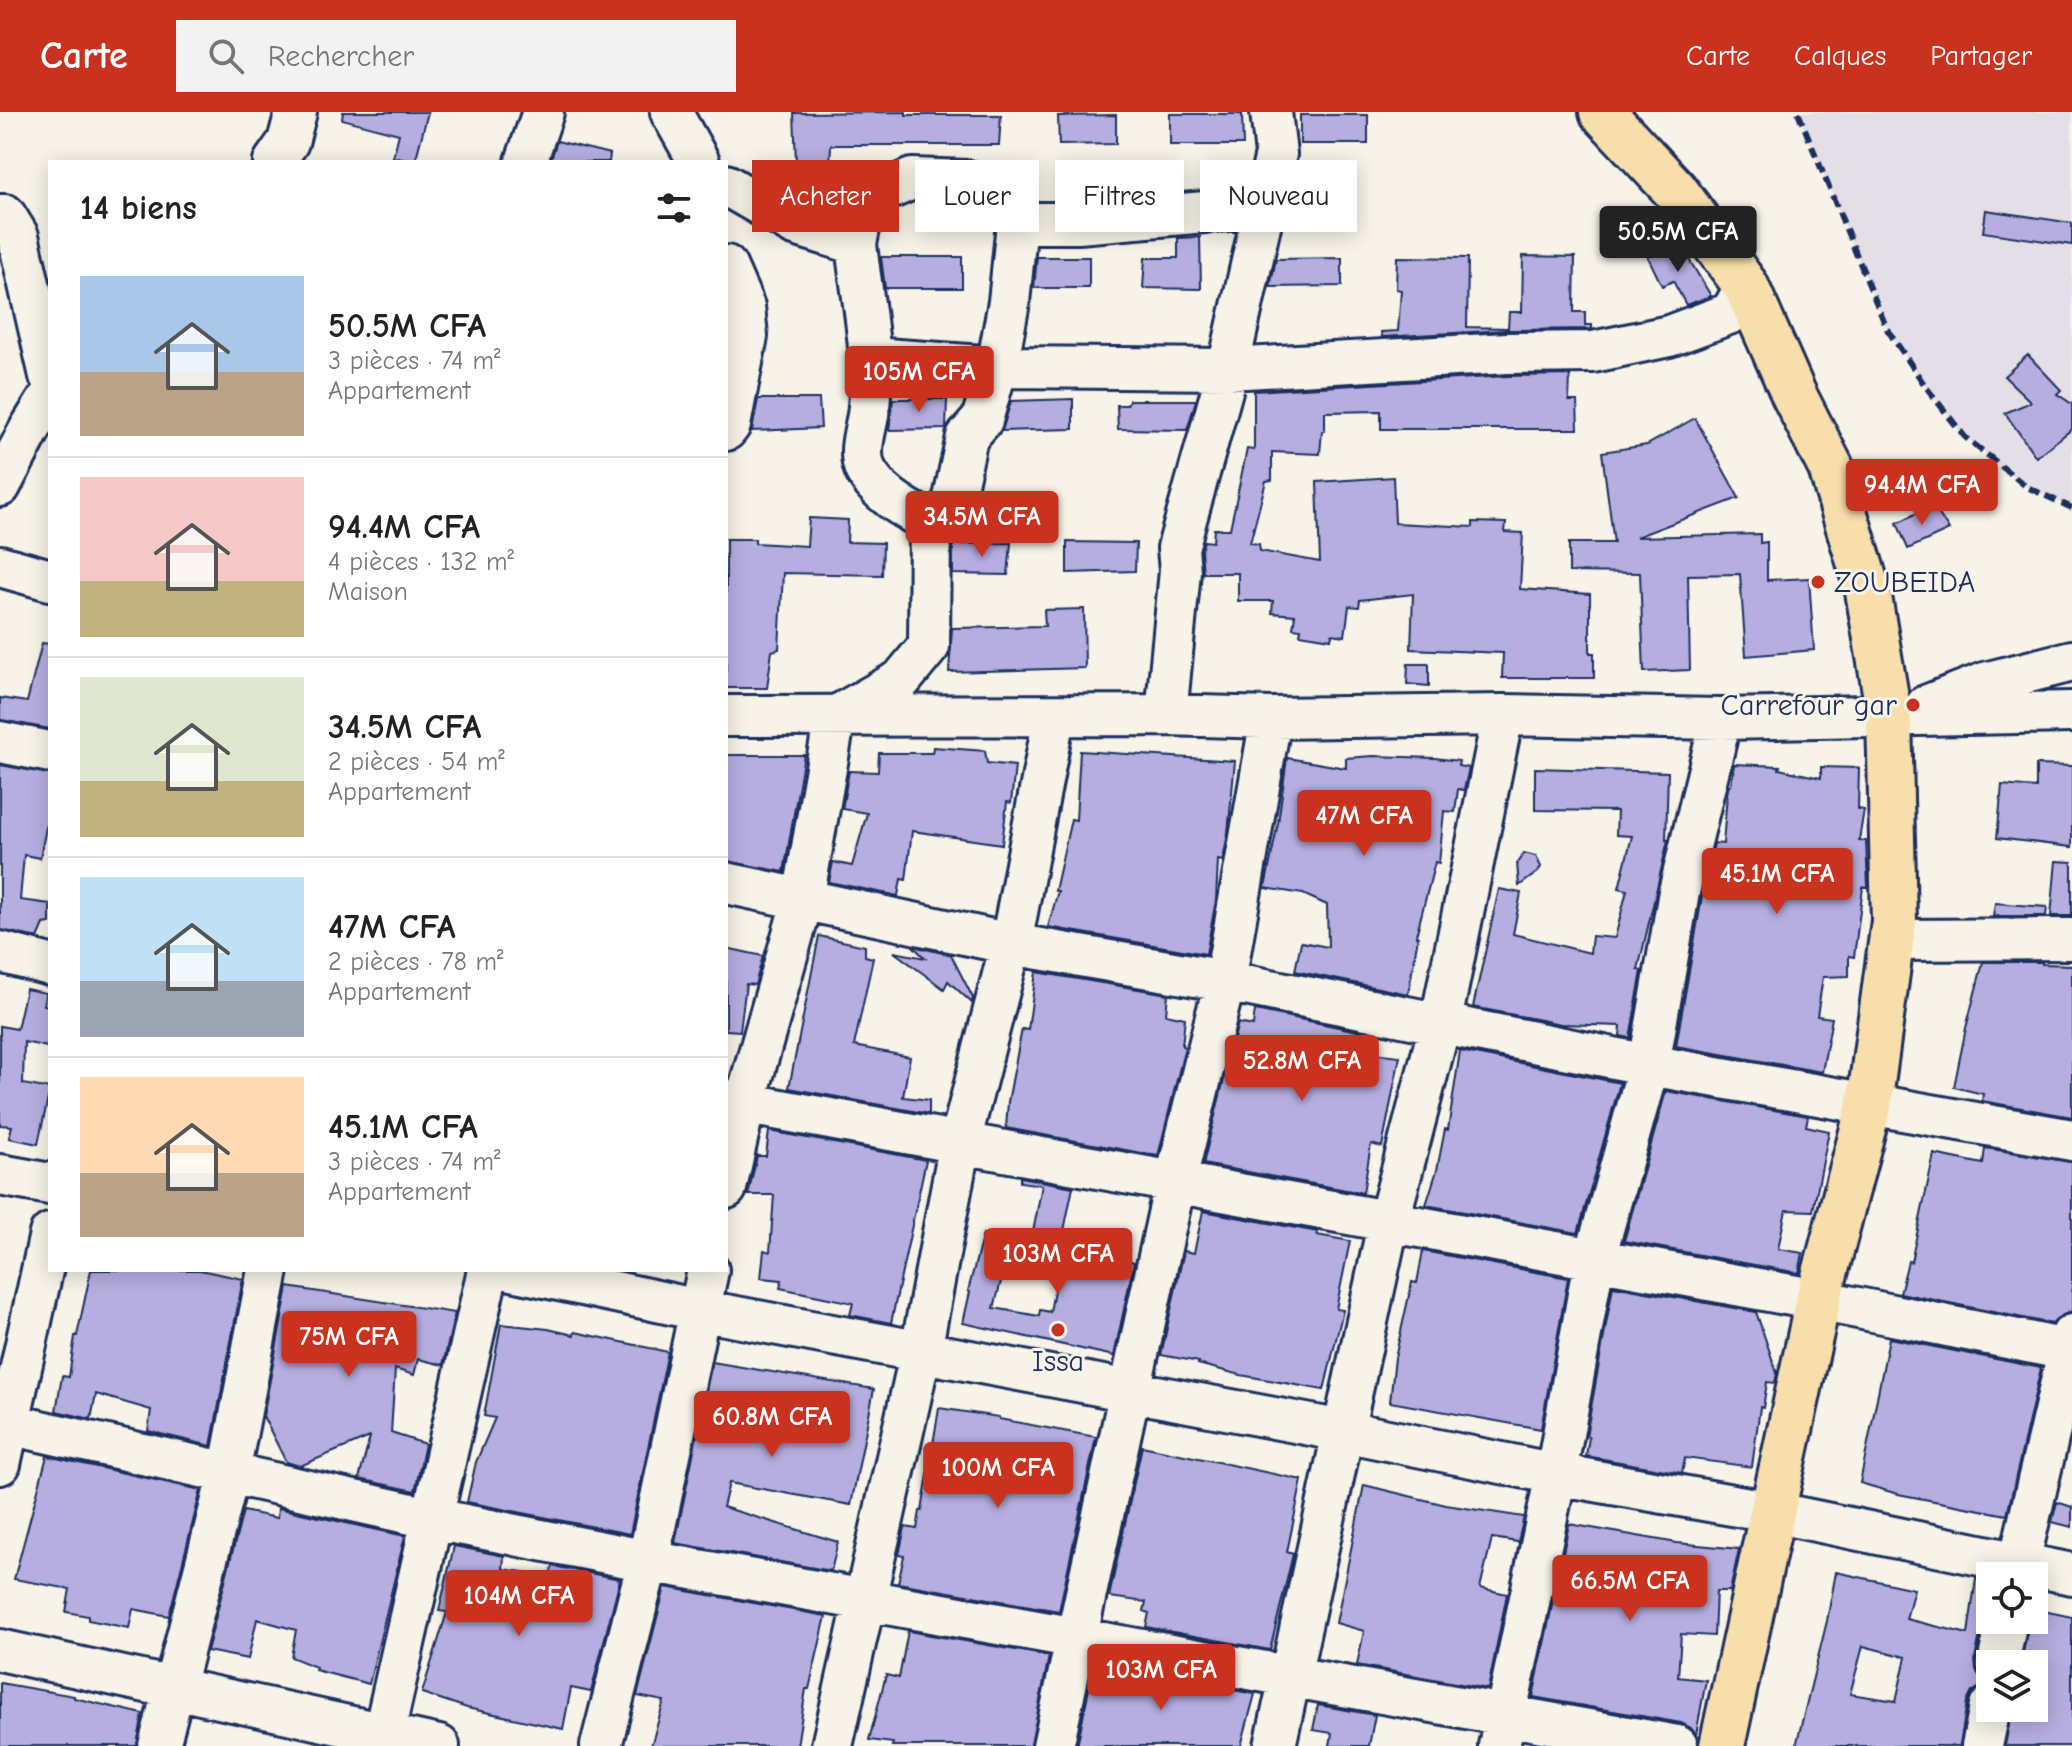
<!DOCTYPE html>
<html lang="fr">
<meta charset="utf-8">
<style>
body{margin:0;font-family:"Comic Neue",sans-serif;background:#f2f2f2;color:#222;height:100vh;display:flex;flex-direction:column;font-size:30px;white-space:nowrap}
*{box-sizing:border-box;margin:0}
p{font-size:26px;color:#767676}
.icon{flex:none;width:44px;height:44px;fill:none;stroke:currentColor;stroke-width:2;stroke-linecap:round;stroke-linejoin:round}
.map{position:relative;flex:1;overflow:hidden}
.details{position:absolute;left:48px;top:48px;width:680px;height:1112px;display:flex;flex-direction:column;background:#fff;border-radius:0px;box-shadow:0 4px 20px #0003}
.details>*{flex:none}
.guide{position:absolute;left:752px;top:48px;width:760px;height:72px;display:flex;gap:16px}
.fabs{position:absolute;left:1976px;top:1450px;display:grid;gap:16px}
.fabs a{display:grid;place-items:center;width:72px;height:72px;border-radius:0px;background:#fff;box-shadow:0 4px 20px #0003;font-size:40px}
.price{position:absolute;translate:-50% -68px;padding:0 18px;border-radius:8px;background:#c8321e;color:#fff;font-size:26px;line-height:52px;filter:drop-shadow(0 2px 4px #0008)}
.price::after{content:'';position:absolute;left:50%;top:48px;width:24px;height:18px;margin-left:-12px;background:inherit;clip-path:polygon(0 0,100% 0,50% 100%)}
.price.current{background:#222;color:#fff}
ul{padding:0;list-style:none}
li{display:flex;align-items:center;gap:24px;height:200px;padding:0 32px}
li+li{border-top:2px solid #e0e0e0}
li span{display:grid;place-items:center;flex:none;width:224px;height:160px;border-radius:0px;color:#555}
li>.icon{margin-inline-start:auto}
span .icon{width:96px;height:96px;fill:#fffc;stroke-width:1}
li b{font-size:34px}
h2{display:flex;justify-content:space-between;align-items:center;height:96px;padding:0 32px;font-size:34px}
.chip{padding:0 28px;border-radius:0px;background:#fff;box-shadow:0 4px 20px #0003;font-size:28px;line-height:72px}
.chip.current{background:#c8321e;color:#fff}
header{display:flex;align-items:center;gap:48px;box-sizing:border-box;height:112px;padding:0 40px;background:#c8321e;color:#fff}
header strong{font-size:38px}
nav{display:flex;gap:44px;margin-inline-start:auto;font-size:28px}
.search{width:560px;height:72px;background:#f2f2f2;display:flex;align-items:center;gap:20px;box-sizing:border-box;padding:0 28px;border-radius:0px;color:#767676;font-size:30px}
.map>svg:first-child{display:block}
.built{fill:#e4dee6}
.building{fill:#b6aee0;stroke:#1b2f5e;stroke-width:2;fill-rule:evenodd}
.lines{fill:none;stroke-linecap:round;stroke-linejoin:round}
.minor-casing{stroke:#1b2f5e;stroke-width:46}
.major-casing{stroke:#1b2f5e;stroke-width:50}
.minor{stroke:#f7f3e8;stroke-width:40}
.major{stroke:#f8deab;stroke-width:44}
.rail{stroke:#1b2f5e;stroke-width:6;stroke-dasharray:12 6;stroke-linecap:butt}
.poi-dot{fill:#c8321e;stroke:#f7f3e8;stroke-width:3}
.labels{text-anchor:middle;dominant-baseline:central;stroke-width:6;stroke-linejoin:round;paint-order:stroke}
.poi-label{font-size:30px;fill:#1b2f5e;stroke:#f7f3e8;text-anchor:start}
</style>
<header>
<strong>Carte</strong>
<div class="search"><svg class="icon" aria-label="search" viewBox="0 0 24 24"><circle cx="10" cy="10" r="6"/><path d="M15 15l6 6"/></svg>Rechercher</div>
<nav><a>Carte</a><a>Calques</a><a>Partager</a></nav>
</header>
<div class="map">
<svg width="2072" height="1634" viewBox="0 0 2072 1634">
<rect width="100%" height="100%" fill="#f7f3e8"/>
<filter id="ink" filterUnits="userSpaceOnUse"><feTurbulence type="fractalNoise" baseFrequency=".0125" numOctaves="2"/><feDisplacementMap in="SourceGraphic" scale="16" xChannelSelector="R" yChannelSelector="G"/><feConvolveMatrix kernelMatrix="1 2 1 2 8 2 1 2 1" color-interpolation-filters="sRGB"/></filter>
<g filter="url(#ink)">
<path class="built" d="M 1798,0 L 2072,0 L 2072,396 L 2027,375 L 1965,325 L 1926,275 L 1887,217 Z"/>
<path class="building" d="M 343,0 L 428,0 L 415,50 L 393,45 L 399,22 L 342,7 Z
M 906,0 L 906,3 L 1001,3 L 999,33 L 831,33 L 830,52 L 796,51 L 794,1 Z
M 1170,2 L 1242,2 L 1243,33 L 1170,33 Z
M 1116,3 L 1116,32 L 1059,33 L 1058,4 Z
M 1300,3 L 1368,3 L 1368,32 L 1300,32 Z
M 557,29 L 610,42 L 609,50 L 550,50 Z
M 1986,98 L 2072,111 L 2072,133 L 1983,120 Z
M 1200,125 L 1201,177 L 1143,176 L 1145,146 L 1178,146 L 1178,126 Z
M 1669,131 L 1676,143 L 1684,139 L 1711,184 L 1686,193 L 1673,169 L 1662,174 L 1647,143 Z
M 1523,144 L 1575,145 L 1574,200 L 1585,200 L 1585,213 L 1592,213 L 1592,217 L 1507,218 L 1382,225 L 1381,220 L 1398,219 L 1401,178 L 1396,177 L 1397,145 L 1468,146 L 1467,215 L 1508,216 L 1509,200 L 1522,200 Z
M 881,145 L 962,145 L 962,176 L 885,176 Z
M 1037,145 L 1089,145 L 1089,176 L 1034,176 Z
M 1342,146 L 1342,174 L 1270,175 L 1276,147 Z
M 2028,243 L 2061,278 L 2057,282 L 2072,292 L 2072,317 L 2036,345 L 2005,301 L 2031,290 L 2004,264 Z
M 1570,263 L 1569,289 L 1577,289 L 1578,317 L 1381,317 L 1381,299 L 1325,300 L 1325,319 L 1322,319 L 1320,342 L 1272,340 L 1272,368 L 1266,369 L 1250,431 L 1259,432 L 1260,439 L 1320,450 L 1317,370 L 1393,365 L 1395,411 L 1473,415 L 1473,410 L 1506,411 L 1505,420 L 1523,421 L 1520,477 L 1590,482 L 1590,541 L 1594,541 L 1594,566 L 1502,566 L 1503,541 L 1411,537 L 1413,482 L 1360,488 L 1359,495 L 1349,494 L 1345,524 L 1332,522 L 1331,527 L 1300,522 L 1301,517 L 1293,516 L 1295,503 L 1272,501 L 1273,489 L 1238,489 L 1238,461 L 1203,461 L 1201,438 L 1204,429 L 1213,430 L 1214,417 L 1230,417 L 1247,337 L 1254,338 L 1254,279 L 1508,264 Z
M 758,287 L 819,287 L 821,316 L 752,319 Z
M 893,287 L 947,287 L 946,317 L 889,318 Z
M 1073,287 L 1073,317 L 1002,319 L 1011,289 Z
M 1129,288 L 1196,288 L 1187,318 L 1118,317 L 1117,293 L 1127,293 Z
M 1695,306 L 1739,386 L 1636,425 L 1760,422 L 1760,431 L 1767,430 L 1767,468 L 1809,466 L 1814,538 L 1746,544 L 1740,462 L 1688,463 L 1690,558 L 1644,560 L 1640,461 L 1569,460 L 1569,431 L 1614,431 L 1602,340 L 1647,333 Z
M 1933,393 L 1949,418 L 1908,437 L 1897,411 Z
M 809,406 L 848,408 L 847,430 L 883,431 L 882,463 L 783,461 L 779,537 L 772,539 L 767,576 L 726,576 L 726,427 L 755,427 L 755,431 L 807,434 Z
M 1067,430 L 1136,431 L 1135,459 L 1067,461 Z
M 1011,431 L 1008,463 L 953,462 L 953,432 Z
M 1084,497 L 1085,556 L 949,560 L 952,516 L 1045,514 L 1044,498 Z
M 42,531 L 50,532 L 50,617 L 0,608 L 0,586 L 27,590 Z
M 1408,552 L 1429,552 L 1429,574 L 1407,572 Z
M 933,635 L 985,639 L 987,651 L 1015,654 L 1011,691 L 1007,690 L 1002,732 L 912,719 L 906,768 L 901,767 L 898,784 L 829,770 L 833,750 L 852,754 L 867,701 L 842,697 L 849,659 L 878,660 L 879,641 L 932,641 Z
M 1080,639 L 1235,649 L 1228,721 L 1223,749 L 1218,748 L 1216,788 L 1206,842 L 1048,815 L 1058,779 L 1055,779 L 1071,707 L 1076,708 Z
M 726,643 L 804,643 L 784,760 L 726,749 Z
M 1373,644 L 1435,646 L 1459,649 L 1458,654 L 1469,656 L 1464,678 L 1458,677 L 1455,700 L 1444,699 L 1439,751 L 1435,750 L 1416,824 L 1418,825 L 1408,882 L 1295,859 L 1301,830 L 1328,835 L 1327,793 L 1303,782 L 1265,776 L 1278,711 L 1287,646 L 1346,656 L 1346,646 Z
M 1734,652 L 1780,654 L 1779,657 L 1821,666 L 1821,655 L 1859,656 L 1858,697 L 1864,698 L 1859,728 L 1866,729 L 1868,775 L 1863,775 L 1854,845 L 1849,844 L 1849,864 L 1823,865 L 1817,904 L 1832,906 L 1822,960 L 1676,934 L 1702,785 L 1714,731 L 1723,732 L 1727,682 L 1729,673 L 1731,673 Z
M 0,653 L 50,662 L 50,695 L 40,746 L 24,743 L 20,788 L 50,792 L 50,811 L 44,812 L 38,826 L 0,818 Z
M 2036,653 L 2072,654 L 2072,735 L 1997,726 L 2002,673 L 2036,676 Z
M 1535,656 L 1668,660 L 1666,728 L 1668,728 L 1638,858 L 1642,859 L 1630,926 L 1620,924 L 1621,914 L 1561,912 L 1473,895 L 1499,777 L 1521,781 L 1513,822 L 1590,841 L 1592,824 L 1615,826 L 1627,778 L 1619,776 L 1632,724 L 1616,723 L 1617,699 L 1535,698 Z
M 1524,741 L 1536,744 L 1541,755 L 1538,760 L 1519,774 L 1517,751 Z
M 2056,749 L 2072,750 L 2072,804 L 2051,804 Z
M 1995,791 L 2047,795 L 2046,804 L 1993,804 Z
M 819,824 L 865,834 L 865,844 L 873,846 L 854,934 L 910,945 L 903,985 L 929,988 L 929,1002 L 789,976 Z
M 913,834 L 951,843 L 973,886 L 972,891 L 948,869 L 944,877 L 894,840 L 925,846 Z
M 726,836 L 763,844 L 755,873 L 746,872 L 740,919 L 726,918 Z
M 1983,850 L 2042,850 L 2042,852 L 2072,853 L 2072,1005 L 1982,989 L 1983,982 L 1954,975 L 1966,916 Z
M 1036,860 L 1168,882 L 1166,902 L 1185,906 L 1182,934 L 1185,935 L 1158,1044 L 1006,1016 L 1008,990 L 1022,917 L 1028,918 Z
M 26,877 L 46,881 L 44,893 L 50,894 L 50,919 L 47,935 L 24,930 L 23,972 L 50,977 L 38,1032 L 9,1026 L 12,1014 L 0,1013 L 0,914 L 17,917 Z
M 1255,898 L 1377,923 L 1373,941 L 1400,944 L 1382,1035 L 1371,1032 L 1363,1081 L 1203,1052 L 1238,911 L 1253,914 Z
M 1460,939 L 1620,971 L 1578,1121 L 1426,1093 L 1437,1058 L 1445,1017 L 1448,1018 Z
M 1666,979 L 1808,1004 L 1806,1014 L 1829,1019 L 1813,1099 L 1786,1098 L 1778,1137 L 1803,1141 L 1799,1161 L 1624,1129 Z
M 769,1019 L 926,1048 L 891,1211 L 850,1203 L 853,1191 L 780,1176 L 782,1168 L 761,1166 L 764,1138 L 770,1140 L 774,1083 L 748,1083 L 757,1044 L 766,1044 Z
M 1985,1036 L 2072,1050 L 2072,1199 L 2056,1207 L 2053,1212 L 1900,1181 L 1908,1149 L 1911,1150 L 1934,1042 L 1983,1052 Z
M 1020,1065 L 1073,1075 L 1060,1138 L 1030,1136 L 1042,1073 L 1020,1070 Z
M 1203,1099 L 1318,1120 L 1317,1123 L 1350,1129 L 1336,1197 L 1343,1198 L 1324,1278 L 1241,1263 L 1198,1252 L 1199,1250 L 1161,1243 L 1184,1139 L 1194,1141 Z
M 983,1122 L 1012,1127 L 994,1196 L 1039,1204 L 1040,1198 L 1050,1200 L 1064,1124 L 1129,1138 L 1127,1148 L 1134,1150 L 1114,1244 L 963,1211 L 970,1180 L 968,1179 Z
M 1423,1139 L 1568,1166 L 1541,1317 L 1390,1290 L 1395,1246 L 1412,1170 L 1417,1171 Z
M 91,1158 L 200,1158 L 243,1167 L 211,1334 L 148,1319 L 151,1298 L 96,1282 L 91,1307 L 56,1299 L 62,1264 L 69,1265 L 75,1224 L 77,1224 Z
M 1613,1174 L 1756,1200 L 1777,1261 L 1775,1271 L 1767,1270 L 1763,1296 L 1760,1295 L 1752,1355 L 1685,1346 L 1682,1361 L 1586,1344 L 1589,1325 L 1586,1324 Z
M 288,1175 L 455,1201 L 443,1253 L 418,1247 L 414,1263 L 395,1257 L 391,1321 L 425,1332 L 415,1379 L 359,1367 L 370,1325 L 300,1354 L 286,1350 L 263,1304 Z
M 501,1212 L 548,1217 L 574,1223 L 575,1220 L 668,1240 L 630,1422 L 467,1390 L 476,1350 L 495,1306 L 484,1304 Z
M 1889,1226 L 2041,1256 L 2007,1403 L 1898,1382 L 1860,1371 Z
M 712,1250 L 874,1277 L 851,1393 L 729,1371 L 723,1395 L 838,1430 L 831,1459 L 675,1431 Z
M 939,1296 L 999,1305 L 999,1307 L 1096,1325 L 1059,1499 L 898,1471 L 904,1444 L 899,1443 L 905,1415 L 917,1417 L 920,1399 L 922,1399 Z
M 1142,1334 L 1302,1368 L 1287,1440 L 1293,1442 L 1270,1538 L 1146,1515 L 1149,1501 L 1144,1499 L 1146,1490 L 1109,1485 Z
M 47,1344 L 201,1378 L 169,1504 L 133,1497 L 129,1516 L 88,1508 L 88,1504 L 66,1500 L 70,1477 L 14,1467 Z
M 1364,1373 L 1446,1393 L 1524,1405 L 1518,1430 L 1492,1426 L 1480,1476 L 1507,1482 L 1488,1577 L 1357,1553 L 1364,1519 L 1336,1511 Z
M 2057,1390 L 2072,1395 L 2072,1415 L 2052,1410 Z
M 278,1396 L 405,1424 L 369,1572 L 315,1558 L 316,1555 L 291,1545 L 296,1518 L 257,1507 L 248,1547 L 207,1539 L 243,1399 L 277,1406 Z
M 1569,1412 L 1677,1431 L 1739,1437 L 1730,1479 L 1716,1479 L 1714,1524 L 1681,1522 L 1678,1565 L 1706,1568 L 1696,1623 L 1691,1616 L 1681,1611 L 1533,1585 Z
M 454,1434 L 504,1444 L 503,1457 L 549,1464 L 553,1454 L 620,1467 L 591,1580 L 571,1576 L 563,1617 L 467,1596 L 422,1581 L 447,1500 L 439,1499 Z
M 1836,1460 L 1914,1477 L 1906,1507 L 1968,1522 L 1976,1466 L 1990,1469 L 1990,1493 L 1984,1503 L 1975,1547 L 1976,1558 L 1981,1567 L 1980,1575 L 1972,1580 L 1967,1590 L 1960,1634 L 1796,1634 L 1827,1509 ZM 1863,1534 L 1906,1545 L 1896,1589 L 1850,1582 Z
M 665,1475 L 826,1504 L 809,1577 L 806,1577 L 797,1634 L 651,1634 L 664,1589 L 637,1584 Z
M 2034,1497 L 2072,1505 L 2072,1634 L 2005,1634 L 2012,1596 L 2034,1596 L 2034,1552 L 2021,1552 L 2029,1508 L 2034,1508 Z
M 908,1519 L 1049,1544 L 1031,1634 L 892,1634 L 893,1631 L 869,1628 L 886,1563 L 899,1566 Z
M 1094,1553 L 1255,1582 L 1241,1634 L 1077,1634 Z
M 0,1571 L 74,1584 L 74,1586 L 143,1602 L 137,1634 L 0,1634 Z
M 1318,1593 L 1375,1603 L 1369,1634 L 1330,1634 L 1332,1621 L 1313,1618 Z"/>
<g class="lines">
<defs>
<path id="minor" d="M 671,0 L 699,50
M 274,50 L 288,30 L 296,0
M 526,50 L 543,0
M 726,73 L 795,113 L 856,132 C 862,188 876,247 868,303 C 865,321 858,339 865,357 C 876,380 908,399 930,410 L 950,405 L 967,325 L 982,308 L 997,255 L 1009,190 L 1017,111 L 1010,83 L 968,69 L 912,67 L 880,81 L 861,106 L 856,132
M 0,103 L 5,103 L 18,124 L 50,264
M 1017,111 L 1078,111 L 1263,95
M 726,154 L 744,195 L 747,224 L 730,313 L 726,318
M 870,246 L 997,255 L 1228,257 L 1507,241 L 1593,240 L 1669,224 L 1731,201 L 1746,174
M 0,374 L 30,317 L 50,285
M 0,454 L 50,468
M 1926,594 L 1985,571 L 2072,549
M 1166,603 L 1180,459 L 1178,436 L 1228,257 L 1276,42 L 1271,0
M 726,604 L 1166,603 L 1271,606 L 1503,603 L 1721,607 L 2072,600
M 0,630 L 50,640
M 726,771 L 1011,832 L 1225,869 L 1649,953 L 2072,1028
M 1891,828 L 2072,827
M 0,840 L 50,853
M 726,988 L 1818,1188 L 2072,1239
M 0,1063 L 50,1072
M 726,1076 L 745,991 L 803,787 L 835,605 L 901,568 L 929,534 L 930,410
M 512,1158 L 699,1198 L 1343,1319 L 1556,1362 L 1772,1400 L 2072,1462
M 0,1310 L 434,1407 L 648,1449 L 1677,1634
M 0,1352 L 50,1122
M 2016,1464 L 2072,1223
M 0,1538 L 439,1634
M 1998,1552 L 2007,1508
M 159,1634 L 229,1361 L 268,1158
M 381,1634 L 488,1158
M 601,1634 L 648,1449 L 708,1158
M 832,1634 L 921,1239 L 960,1030 L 1011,832 L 1054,605
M 1053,1634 L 1175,1071 L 1225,869 L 1271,606
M 1275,1634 L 1389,1108 L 1441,909 L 1503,603
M 1499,1634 L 1556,1362 L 1594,1149 L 1649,953 L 1679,780 L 1721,607
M 1982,1634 L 1990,1595"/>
<path id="major" d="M 1602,0 L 1675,78 L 1746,174 L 1794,283 L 1831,356 L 1868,479 L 1889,603 L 1894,809 L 1869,994 L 1818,1188 L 1722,1634"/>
</defs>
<use href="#minor" class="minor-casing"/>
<use href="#major" class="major-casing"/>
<use href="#minor" class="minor"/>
<use href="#major" class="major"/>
<path class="rail" d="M 1798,0 L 1887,217 L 1926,275 L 1965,325 L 2027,375 L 2072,396"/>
</g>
</g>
<g class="poi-dot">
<circle cx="1818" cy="470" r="8"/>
<circle cx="1913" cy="593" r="8"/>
<circle cx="1058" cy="1218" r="8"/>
</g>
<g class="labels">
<g class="poi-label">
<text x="1834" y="470">ZOUBEIDA</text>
<text x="1897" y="593" text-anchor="end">Carrefour gar</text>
<text x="1058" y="1249" text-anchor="middle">Issa</text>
</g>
</g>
</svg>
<div class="fabs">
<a><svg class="icon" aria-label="locate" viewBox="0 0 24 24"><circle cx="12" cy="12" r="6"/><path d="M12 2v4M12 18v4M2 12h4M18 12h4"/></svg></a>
<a><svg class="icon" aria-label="layers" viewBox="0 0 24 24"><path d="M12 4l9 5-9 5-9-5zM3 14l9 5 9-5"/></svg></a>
</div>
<b class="price current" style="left:1678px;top:162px">50.5M CFA</b>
<b class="price" style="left:919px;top:302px">105M CFA</b>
<b class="price" style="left:1922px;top:415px">94.4M CFA</b>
<b class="price" style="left:982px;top:447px">34.5M CFA</b>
<b class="price" style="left:1364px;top:746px">47M CFA</b>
<b class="price" style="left:1777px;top:804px">45.1M CFA</b>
<b class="price" style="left:1302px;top:991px">52.8M CFA</b>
<b class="price" style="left:1058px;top:1184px">103M CFA</b>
<b class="price" style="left:349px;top:1267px">75M CFA</b>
<b class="price" style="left:772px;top:1347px">60.8M CFA</b>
<b class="price" style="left:998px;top:1398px">100M CFA</b>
<b class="price" style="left:1630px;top:1511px">66.5M CFA</b>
<b class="price" style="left:519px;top:1526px">104M CFA</b>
<b class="price" style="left:1161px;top:1600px">103M CFA</b>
<div class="guide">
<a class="chip current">Acheter</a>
<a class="chip">Louer</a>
<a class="chip">Filtres</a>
<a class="chip">Nouveau</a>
</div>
<section class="details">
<h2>14 biens<svg class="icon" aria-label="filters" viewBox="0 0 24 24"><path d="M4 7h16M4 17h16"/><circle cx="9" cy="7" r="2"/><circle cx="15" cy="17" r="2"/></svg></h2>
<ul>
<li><span style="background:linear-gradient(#a9c7e8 60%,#b9a48a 0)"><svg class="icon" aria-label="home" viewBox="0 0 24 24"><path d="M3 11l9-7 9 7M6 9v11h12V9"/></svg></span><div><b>50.5M CFA</b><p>3 pièces · 74 m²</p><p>Appartement</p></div></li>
<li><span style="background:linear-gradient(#f6c9c9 65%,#c2b280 0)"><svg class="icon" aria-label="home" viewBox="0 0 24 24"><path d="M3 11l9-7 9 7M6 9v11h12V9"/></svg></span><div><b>94.4M CFA</b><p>4 pièces · 132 m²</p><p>Maison</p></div></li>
<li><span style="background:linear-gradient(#dfe7d0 65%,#c2b280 0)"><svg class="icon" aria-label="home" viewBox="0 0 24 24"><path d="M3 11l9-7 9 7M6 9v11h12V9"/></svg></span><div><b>34.5M CFA</b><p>2 pièces · 54 m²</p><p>Appartement</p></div></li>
<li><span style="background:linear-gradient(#bfe0f5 65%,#9aa5b1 0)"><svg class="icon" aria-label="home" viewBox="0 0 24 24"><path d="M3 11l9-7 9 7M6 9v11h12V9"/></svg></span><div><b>47M CFA</b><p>2 pièces · 78 m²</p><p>Appartement</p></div></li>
<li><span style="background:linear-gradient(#ffd9b3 60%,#b9a48a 0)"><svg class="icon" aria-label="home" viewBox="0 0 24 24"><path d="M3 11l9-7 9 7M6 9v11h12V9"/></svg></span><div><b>45.1M CFA</b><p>3 pièces · 74 m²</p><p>Appartement</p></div></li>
</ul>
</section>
</div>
